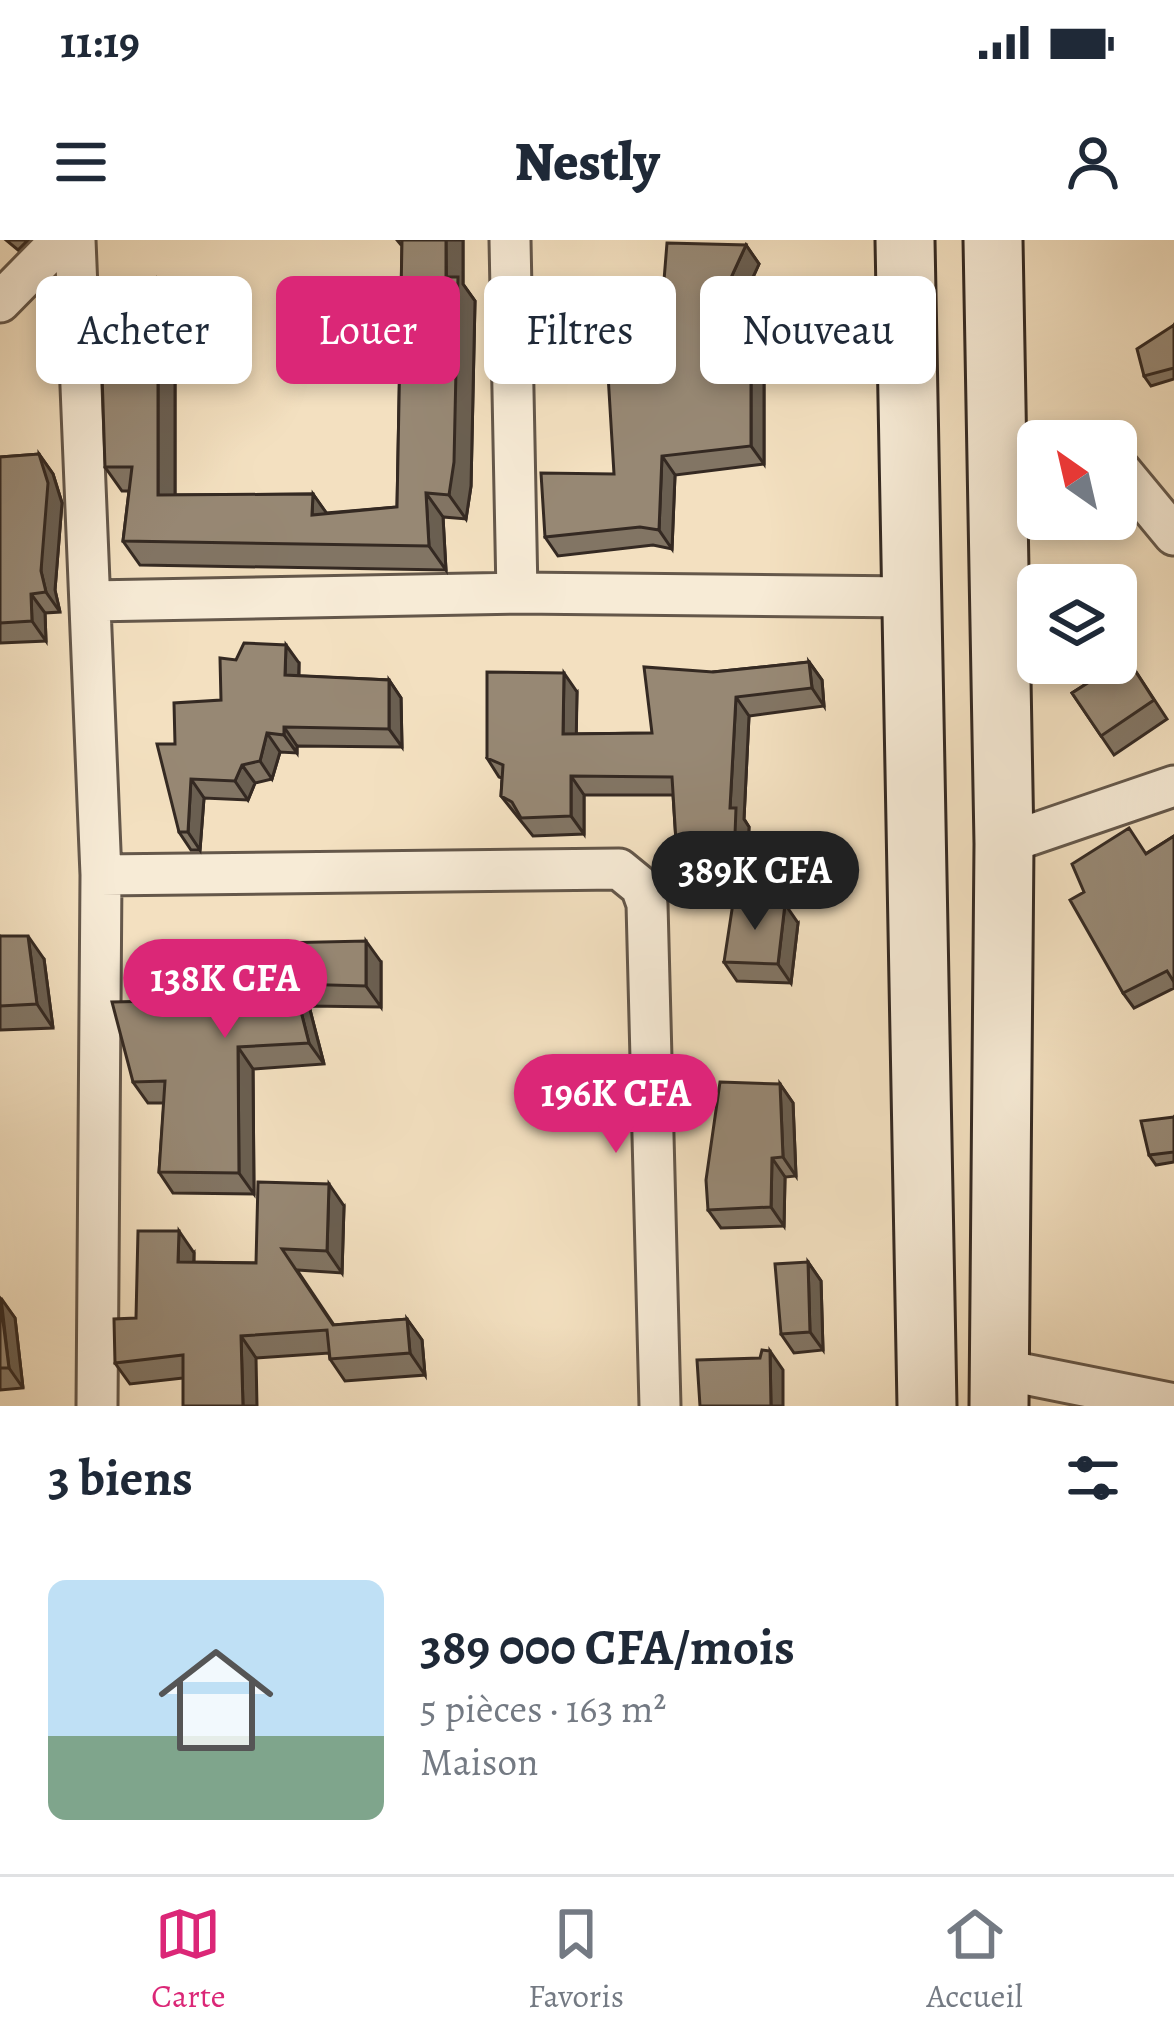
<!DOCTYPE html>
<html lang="fr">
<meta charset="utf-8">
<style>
body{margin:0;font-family:Alegreya,serif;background:#f2f2f3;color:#1f2937;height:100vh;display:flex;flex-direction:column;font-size:45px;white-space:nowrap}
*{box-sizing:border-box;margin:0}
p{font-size:39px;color:#747a83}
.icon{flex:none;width:66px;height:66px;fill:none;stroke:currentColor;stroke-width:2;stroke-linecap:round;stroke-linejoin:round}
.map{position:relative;height:1166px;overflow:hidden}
.details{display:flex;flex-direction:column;background:#fff;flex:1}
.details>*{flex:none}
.banner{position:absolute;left:36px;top:36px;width:1104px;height:108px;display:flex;gap:24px}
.needle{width:78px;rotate:326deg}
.controls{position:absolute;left:1017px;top:180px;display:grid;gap:24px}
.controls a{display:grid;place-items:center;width:120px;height:120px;border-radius:18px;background:#fff;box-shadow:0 6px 18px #0003;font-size:60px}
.price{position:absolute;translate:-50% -102px;padding:0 27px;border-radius:42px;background:#db2777;color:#fff;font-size:39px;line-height:78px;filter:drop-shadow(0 3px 6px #0008)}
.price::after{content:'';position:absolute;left:50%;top:72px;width:36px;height:27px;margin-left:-18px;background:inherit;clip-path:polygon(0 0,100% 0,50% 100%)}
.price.selected{background:#222;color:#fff}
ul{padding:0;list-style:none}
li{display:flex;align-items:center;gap:36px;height:300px;padding:0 48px}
li span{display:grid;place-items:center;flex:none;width:336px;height:240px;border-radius:18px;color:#555}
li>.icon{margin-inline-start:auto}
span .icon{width:144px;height:144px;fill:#fffc;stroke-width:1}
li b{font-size:51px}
h2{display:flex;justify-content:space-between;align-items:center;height:144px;padding:0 48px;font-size:51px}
.pill{padding:0 42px;border-radius:18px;background:#fff;box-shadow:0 6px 18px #0003;font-size:42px;line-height:108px}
.pill.selected{background:#db2777;color:#fff}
.status{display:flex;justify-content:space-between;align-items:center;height:84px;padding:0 60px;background:#fff;direction:ltr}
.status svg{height:33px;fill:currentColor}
header{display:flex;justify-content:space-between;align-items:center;height:156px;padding:0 48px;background:#fff;font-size:54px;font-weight:800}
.dock{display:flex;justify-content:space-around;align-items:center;height:168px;border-top:3px solid #e0e1e3;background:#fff;font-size:33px;color:#747a83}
.dock a{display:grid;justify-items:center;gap:6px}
.dock .selected{color:#db2777}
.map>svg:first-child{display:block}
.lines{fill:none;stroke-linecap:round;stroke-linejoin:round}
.street-casing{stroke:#64574a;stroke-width:45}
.secondary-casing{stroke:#342922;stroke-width:63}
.street{stroke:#f7ebd6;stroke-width:39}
.secondary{stroke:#f7ebd6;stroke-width:57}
.wall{fill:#827564;stroke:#342922;stroke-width:3}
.shaded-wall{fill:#6a5f51;stroke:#342922;stroke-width:3}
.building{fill:#978874;stroke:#342922;stroke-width:3}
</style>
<div class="status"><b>11:19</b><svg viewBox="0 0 49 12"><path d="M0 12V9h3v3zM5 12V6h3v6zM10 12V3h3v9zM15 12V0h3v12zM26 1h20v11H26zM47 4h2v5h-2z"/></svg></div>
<header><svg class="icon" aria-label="menu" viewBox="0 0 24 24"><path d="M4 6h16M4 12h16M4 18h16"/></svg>Nestly<svg class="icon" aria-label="person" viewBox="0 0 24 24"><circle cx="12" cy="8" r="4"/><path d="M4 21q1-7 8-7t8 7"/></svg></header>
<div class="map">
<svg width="1174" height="1166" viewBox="0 0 1174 1166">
<rect width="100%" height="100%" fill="#f3e0c0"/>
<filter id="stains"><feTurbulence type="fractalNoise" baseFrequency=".00167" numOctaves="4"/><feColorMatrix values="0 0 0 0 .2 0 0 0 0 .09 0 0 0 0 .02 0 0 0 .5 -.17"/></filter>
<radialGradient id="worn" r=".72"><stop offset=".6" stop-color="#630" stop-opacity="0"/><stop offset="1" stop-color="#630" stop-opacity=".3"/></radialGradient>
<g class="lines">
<defs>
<path id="street" d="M 75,0 L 101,635 L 97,1166
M 510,0 L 517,353
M 0,62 L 61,0
M 1116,225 L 1174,295
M 91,361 L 517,353 L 912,357
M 1004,604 L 1174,546
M 101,635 L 619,629 L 641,647 L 647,664 L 660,1166
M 999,1129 L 1174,1164"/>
<path id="secondary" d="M 905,0 L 927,1166
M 993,0 L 1004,604 L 999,1166"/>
</defs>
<use href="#street" class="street-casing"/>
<use href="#secondary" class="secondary-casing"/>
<use href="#street" class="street"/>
<use href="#secondary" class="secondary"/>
</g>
<path class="wall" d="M 6,0 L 28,0 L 18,10 Z
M 397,0 L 463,0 L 463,44 L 475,61 L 471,246 L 466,279 L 443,277 L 446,330 L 140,325 L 123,301 L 129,251 L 122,251 L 105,227 L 175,64 L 175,255 L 313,254 L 326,273 L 397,267 L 402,6 Z
M 746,5 L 759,24 L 746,53 L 796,53 L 809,71 L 803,117 L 764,117 L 764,224 L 675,235 L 672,309 L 653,305 L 558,316 L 545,297 L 614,234 Z
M 1174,85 L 1174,139 L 1151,146 L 1144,136 Z
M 39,214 L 53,234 L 62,263 L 55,350 L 60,372 L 45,373 L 46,401 L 0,403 L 0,217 Z
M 1127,418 L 1167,479 L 1114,515 L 1072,453 Z
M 236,420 L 299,423 L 299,436 L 389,440 L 401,458 L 402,507 L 297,506 L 297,513 L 280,512 L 272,539 L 255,543 L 248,560 L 204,558 L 200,610 L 191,610 L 179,592 L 175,504 L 221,460 Z
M 809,422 L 822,440 L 824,466 L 749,476 L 744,579 L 749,587 L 747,640 L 690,636 L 677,617 L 673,555 L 584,555 L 584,594 L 533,596 L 501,556 L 502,538 L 499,537 L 487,518 L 577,452 L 576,494 L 652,493 L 713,432 Z
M 1174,596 L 1174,748 L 1134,768 L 1123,753 L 1084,652 Z
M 798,683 L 791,743 L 737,741 L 724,722 Z
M 0,696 L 44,719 L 53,788 L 0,790 Z
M 381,722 L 381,767 L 309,766 L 324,824 L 253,829 L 254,954 L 173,953 L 159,932 L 164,863 L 148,863 L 133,842 L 206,760 Z
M 780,844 L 793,863 L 796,936 L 785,937 L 784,986 L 721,988 L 708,970 Z
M 1174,877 L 1174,922 L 1156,925 L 1149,915 Z
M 344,966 L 342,1033 L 297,1030 L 334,1085 L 407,1079 L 422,1100 L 425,1135 L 345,1141 L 330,1119 L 329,1113 L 256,1118 L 183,1138 L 130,1144 L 115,1123 L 136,1078 L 194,1013 L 194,1022 L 256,1023 Z
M 808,1022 L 821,1041 L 823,1110 L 794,1113 L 781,1094 Z
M 0,1058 L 15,1078 L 23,1148 L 0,1150 Z"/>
<path class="shaded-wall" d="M 446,0 L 463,0 L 463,44 L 475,61 L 471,246 L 466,279 L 449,255 Z
M 746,5 L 759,24 L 737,72 L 724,53 Z
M 158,40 L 175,64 L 175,280 L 158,255 Z
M 796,53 L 809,71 L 803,117 L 790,98 Z
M 751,98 L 764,117 L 764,224 L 751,206 Z
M 39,214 L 53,234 L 62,263 L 55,350 L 60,372 L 46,352 L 41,331 Z
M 662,216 L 675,235 L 672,309 L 659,290 Z
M 426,253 L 443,277 L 446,330 L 429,306 Z
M 313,254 L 330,278 L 312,275 Z
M 31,354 L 45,373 L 46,401 L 32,381 Z
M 286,405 L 299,423 L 298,454 L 285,435 Z
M 809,422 L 822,440 L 824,466 L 812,448 Z
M 564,433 L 577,452 L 576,512 L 563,494 Z
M 389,440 L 401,458 L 402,507 L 389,489 Z
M 736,457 L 749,476 L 744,579 L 749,587 L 747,640 L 734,621 L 730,568 Z
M 284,487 L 297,506 L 297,513 L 284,495 Z
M 267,493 L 280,512 L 272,539 L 260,521 Z
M 242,525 L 255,543 L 248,560 L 235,541 Z
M 571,536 L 584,555 L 584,594 L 571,576 Z
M 191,539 L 204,558 L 200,610 L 188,592 Z
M 785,664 L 798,683 L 791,743 L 778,724 Z
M 28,696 L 44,719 L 53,788 L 37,764 Z
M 366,701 L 381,722 L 381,767 L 366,746 Z
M 294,744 L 309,766 L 324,824 L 309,803 Z
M 238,807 L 253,829 L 254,954 L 239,933 Z
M 780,844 L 793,863 L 796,936 L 783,917 Z
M 772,918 L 785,937 L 784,986 L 771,967 Z
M 329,944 L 344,966 L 342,1033 L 327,1011 Z
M 179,991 L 194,1013 L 193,1044 L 178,1022 Z
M 808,1022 L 821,1041 L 823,1110 L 810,1092 Z
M 1,1058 L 15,1078 L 23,1148 L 9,1128 Z
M 407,1079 L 422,1100 L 425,1135 L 410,1113 Z
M 241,1096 L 256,1118 L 257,1166 L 243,1166 Z
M 770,1111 L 783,1130 L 783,1166 L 771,1166 Z"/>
<path class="building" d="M 402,0 L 446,0 L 446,37 L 458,37 L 454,222 L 449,255 L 426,253 L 429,306 L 123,301 L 132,227 L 105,227 L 99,40 L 158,40 L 158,255 L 313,254 L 312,275 L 397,267 Z
M 667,3 L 746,5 L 724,53 L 796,53 L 790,98 L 751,98 L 751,206 L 662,216 L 659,290 L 640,287 L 545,297 L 541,233 L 614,234 L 604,68 L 662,65 Z
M 1174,85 L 1174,128 L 1144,136 L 1137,109 Z
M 39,214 L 48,243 L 41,331 L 46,352 L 31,354 L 32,381 L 0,383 L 0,217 Z
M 244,403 L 286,405 L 285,435 L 389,440 L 389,489 L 284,487 L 284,495 L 267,493 L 260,521 L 242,525 L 235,541 L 191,539 L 188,592 L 179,592 L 157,504 L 175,504 L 174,463 L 221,460 L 220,418 L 236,420 Z
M 1127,418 L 1154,460 L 1101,496 L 1072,453 Z
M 809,422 L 812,448 L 736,457 L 730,568 L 736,568 L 734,621 L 677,617 L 672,537 L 571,536 L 571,576 L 521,578 L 512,562 L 501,556 L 503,525 L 487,518 L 487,432 L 564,433 L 563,494 L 652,493 L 644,427 L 713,432 Z
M 1129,588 L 1146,614 L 1174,596 L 1174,742 L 1167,731 L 1123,753 L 1070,660 L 1084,652 L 1072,624 Z
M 733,663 L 785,664 L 778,724 L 724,722 Z
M 0,696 L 28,696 L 37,764 L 0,766 Z
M 366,701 L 366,746 L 294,744 L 309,803 L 238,807 L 239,933 L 159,932 L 165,841 L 133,842 L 112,762 L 206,760 L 208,729 L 227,728 L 228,704 Z
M 720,842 L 780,844 L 783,917 L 772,918 L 771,967 L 708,970 L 706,940 Z
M 1174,877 L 1174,912 L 1149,915 L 1141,881 Z
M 258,942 L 329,944 L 327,1011 L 282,1009 L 333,1085 L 407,1079 L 410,1113 L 330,1119 L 327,1090 L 241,1096 L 243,1166 L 183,1166 L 183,1115 L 115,1123 L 114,1079 L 136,1078 L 138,991 L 179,991 L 178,1022 L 256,1023 Z
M 808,1022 L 810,1092 L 781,1094 L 775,1024 Z
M 0,1058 L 9,1128 L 0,1128 Z
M 762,1110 L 770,1111 L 771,1166 L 700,1166 L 697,1120 L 760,1118 Z"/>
<rect width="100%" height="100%" filter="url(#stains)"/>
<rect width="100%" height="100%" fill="url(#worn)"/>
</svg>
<div class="controls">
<a><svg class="needle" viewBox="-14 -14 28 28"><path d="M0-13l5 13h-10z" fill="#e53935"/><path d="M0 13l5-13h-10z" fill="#747a83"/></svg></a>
<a><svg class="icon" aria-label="layers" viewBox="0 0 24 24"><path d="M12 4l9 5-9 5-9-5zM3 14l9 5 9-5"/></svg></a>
</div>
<b class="price selected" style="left:755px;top:693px">389K CFA</b>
<b class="price" style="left:225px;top:801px">138K CFA</b>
<b class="price" style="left:616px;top:916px">196K CFA</b>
<div class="banner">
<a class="pill">Acheter</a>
<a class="pill selected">Louer</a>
<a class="pill">Filtres</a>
<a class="pill">Nouveau</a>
</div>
</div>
<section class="details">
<h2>3 biens<svg class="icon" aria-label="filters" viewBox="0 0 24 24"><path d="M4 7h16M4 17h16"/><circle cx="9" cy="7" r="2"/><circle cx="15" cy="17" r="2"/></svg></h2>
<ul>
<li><span style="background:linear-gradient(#bfe0f5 65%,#7fa58c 0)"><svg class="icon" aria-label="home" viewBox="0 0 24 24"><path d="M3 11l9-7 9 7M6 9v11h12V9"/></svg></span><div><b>389 000 CFA/mois</b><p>5 pièces · 163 m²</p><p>Maison</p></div></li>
</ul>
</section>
<nav class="dock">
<a class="selected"><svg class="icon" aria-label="map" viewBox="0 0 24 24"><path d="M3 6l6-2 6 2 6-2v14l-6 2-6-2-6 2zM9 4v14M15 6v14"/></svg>Carte</a>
<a><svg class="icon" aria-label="saved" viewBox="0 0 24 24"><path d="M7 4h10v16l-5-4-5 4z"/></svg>Favoris</a>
<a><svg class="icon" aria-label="home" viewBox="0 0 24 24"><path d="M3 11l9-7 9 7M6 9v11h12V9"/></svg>Accueil</a>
</nav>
